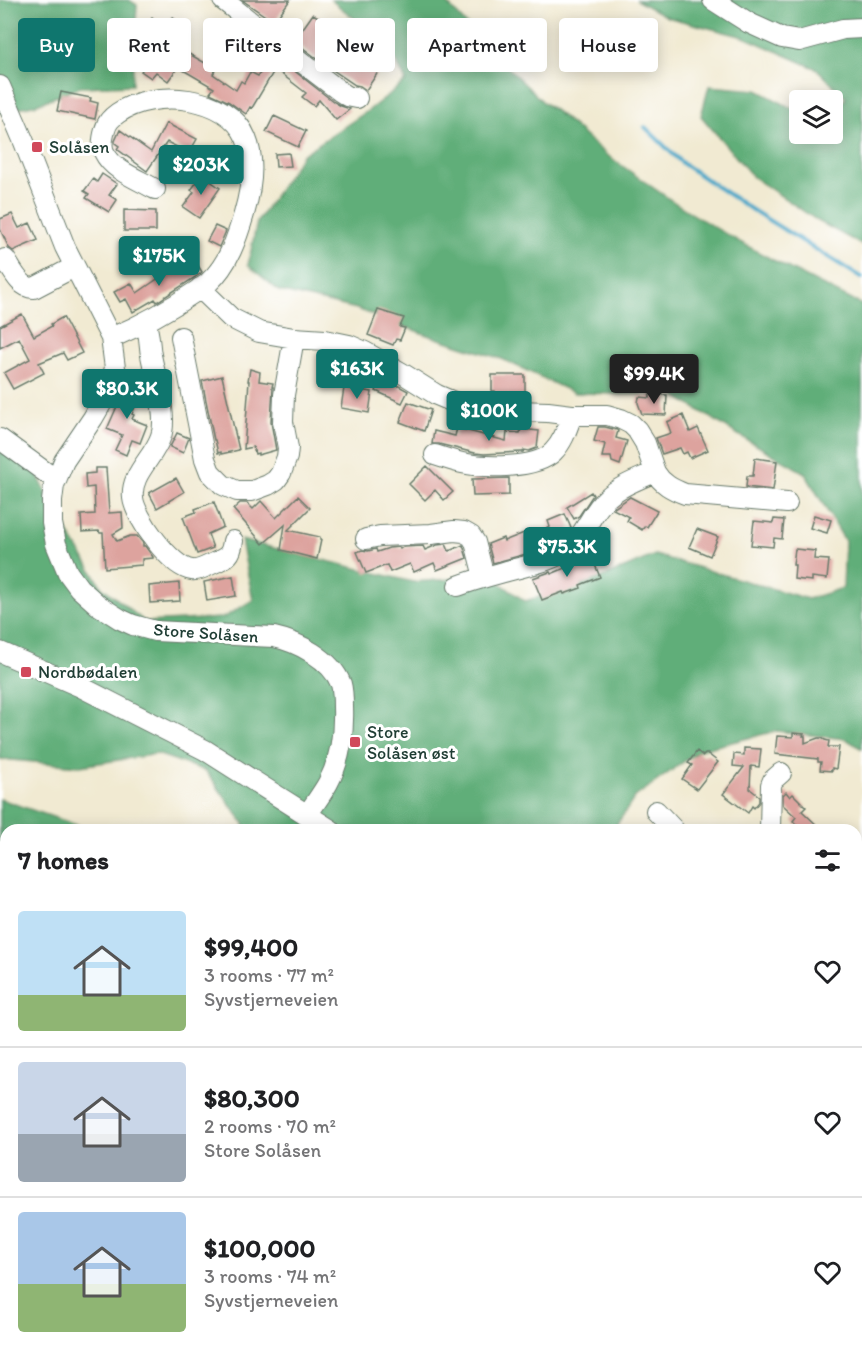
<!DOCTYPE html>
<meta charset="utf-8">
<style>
body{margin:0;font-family:Itim,sans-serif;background:#f6f6f6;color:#202124;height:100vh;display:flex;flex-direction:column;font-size:22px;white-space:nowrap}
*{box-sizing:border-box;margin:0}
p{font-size:20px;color:#757577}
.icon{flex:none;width:33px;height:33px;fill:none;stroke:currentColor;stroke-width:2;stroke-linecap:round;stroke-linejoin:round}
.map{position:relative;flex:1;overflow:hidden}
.side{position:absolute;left:0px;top:824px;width:862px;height:536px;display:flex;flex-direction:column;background:#fff;border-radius:18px 18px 0 0;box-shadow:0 3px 15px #0003}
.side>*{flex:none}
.hud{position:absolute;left:18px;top:18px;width:826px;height:54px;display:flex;gap:12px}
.buttons{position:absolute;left:789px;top:90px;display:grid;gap:12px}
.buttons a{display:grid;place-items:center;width:54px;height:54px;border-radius:6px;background:#fff;box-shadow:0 3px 15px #0003;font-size:30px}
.price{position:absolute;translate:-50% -51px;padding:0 14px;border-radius:6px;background:#0f766e;color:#fff;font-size:20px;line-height:39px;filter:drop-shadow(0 2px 3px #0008)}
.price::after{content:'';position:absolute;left:50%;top:36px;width:18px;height:14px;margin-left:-9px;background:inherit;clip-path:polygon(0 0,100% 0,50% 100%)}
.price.selected{background:#222;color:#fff}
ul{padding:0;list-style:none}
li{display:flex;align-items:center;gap:18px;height:150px;padding:0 18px}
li+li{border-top:2px solid #e0e0e0}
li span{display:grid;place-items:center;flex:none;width:168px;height:120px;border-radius:6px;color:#555}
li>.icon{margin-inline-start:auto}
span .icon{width:72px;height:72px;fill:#fffc;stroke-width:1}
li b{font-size:26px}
h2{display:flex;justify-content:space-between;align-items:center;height:72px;padding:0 18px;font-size:26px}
.chip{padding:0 21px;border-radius:6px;background:#fff;box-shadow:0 3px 15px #0003;font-size:21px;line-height:54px}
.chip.selected{background:#0f766e;color:#fff}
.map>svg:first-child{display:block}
.forest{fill:#60ae79;stroke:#407656;stroke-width:1.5}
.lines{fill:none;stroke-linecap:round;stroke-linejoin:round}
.stream{stroke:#4ba8c9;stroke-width:4}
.building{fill:#dda39e}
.minor-casing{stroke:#687a6b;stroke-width:22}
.minor{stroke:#fff;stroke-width:20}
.poi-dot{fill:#d1495b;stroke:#fff;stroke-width:2}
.labels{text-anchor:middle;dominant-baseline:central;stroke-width:6;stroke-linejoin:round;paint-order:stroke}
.poi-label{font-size:18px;fill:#1f3d34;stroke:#fff;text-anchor:start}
.street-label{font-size:18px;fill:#1f3d34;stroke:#fff}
</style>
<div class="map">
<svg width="862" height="1358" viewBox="0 0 862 1358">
<rect width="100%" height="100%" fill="#fff"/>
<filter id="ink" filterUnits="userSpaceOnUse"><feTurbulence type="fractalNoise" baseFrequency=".0167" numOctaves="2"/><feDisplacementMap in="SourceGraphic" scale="12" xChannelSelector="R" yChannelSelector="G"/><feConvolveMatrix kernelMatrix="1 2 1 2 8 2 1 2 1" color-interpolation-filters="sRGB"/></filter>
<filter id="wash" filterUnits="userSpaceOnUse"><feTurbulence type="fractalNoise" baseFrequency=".008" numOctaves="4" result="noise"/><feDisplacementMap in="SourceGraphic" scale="24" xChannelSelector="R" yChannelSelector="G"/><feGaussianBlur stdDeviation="1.35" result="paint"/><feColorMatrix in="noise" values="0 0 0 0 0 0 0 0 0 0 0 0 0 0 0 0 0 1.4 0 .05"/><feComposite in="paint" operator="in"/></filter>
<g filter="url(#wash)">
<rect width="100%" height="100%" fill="#f1ead2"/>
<path class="forest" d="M 0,0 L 129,0 L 137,5 L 132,85 L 80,87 L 37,104 L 0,112 Z
M 331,0 L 444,0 L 488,48 L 544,103 C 567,118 586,138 607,155 C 628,170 649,185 671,200 C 731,240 797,273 862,305 L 862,749 L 846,739 L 776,731 L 700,750 L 635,797 L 613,830 L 242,829 L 245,825 L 206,771 L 157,754 L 80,766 L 0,759 L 0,451 L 32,464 L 59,518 L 101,586 L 145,622 L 223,618 L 253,600 L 241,540 L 413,582 L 490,576 L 525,601 L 591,582 L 655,555 L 808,599 L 843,588 L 845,541 L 805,473 L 737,434 L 671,393 L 619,394 L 574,393 L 502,359 L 430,336 L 357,309 L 279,291 L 248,265 L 257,222 L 302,155 L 369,110 L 406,81 L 388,45 Z
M 636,0 L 862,0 L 862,245 L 818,221 L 753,177 L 701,116 L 709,86 L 757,90 L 799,112 L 800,134 L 832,134 L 833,117 L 846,98 L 817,69 L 744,37 L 667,17 Z
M 0,799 L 79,826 L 92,829 L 6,830 L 6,894 L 0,893 Z
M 0,1103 L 6,1106 L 6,1353 L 561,1353 L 579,1358 L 0,1358 Z
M 857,1115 L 862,1117 L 862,1358 L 724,1358 L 728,1353 L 856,1353 Z"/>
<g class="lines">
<path class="stream" d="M 645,127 L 682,163 L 749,208 L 862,278"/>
</g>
<g id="blocks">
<path class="building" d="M 242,0 L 290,0 L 274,22 Z
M 313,14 L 325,21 L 323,24 L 383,65 L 366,90 L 360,86 L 355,85 L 324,64 L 294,41 Z
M 172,17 L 186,28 L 173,45 L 216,69 L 213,74 L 236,90 L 241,81 L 244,83 L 250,72 L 258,76 L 274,55 L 334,102 L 341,106 L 350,109 L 336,120 L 319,100 L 314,106 L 302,97 L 306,93 L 275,69 L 252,108 L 250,107 L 246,114 L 229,102 L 210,93 L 214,88 L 178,67 L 168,81 L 156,72 L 151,78 L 141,71 L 160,47 L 141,33 L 152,18 L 164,27 Z
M 61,92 L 91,98 L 90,101 L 98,103 L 95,119 L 57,111 Z
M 274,116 L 306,131 L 298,147 L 266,132 Z
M 166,123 L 197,139 L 189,153 L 167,142 L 147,171 L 117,149 L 119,146 L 115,143 L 115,141 L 120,130 L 151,152 Z
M 210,148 L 213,160 L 198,164 L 195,152 Z
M 289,153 L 291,166 L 276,167 L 275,154 Z
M 102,174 L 117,184 L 109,195 L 117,200 L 109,212 L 86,198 L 89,194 L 84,191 L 93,179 L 97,182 Z
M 202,175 L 220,188 L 199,218 L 183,207 L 194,192 L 191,190 Z
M 124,210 L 156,211 L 156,231 L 124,231 Z
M 12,214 L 19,228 L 30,223 L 38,240 L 13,251 L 9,248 L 0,229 L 0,219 Z
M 215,226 L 226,231 L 219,247 L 207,241 Z
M 194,259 L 202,272 L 200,274 L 157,302 L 155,299 L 133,312 L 126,299 L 120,302 L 114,292 L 131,283 L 137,293 L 172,269 L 174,273 Z
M 378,310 L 404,318 L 400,327 L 405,328 L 400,340 L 396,339 L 393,345 L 368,335 Z
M 22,314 L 34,336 L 52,326 L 51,324 L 63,317 L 82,353 L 67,360 L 63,353 L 39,363 L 44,373 L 13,389 L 4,373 L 30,359 L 19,338 L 0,348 L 0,326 Z
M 250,369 L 260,372 L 259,381 L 273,383 L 272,387 L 273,387 L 271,422 L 276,450 L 258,455 L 258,453 L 255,454 L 253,447 L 244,449 L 249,381 L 248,381 Z
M 492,375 L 525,375 L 525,399 L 495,398 L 495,391 L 492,391 Z
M 222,376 L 239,450 L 221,454 L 221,452 L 218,453 L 215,440 L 214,440 L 202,381 Z
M 382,377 L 408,391 L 402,403 L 376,391 Z
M 127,384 L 142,391 L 132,414 L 134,415 L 132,419 L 147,425 L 140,443 L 132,440 L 126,455 L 115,450 L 122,435 L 107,429 Z
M 344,388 L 372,392 L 369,413 L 341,408 Z
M 650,394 L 667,395 L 666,415 L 642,414 L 638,403 L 639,397 L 650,398 Z
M 408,402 L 431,410 L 424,431 L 400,422 Z
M 683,415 L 690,432 L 698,428 L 708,450 L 690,458 L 687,452 L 683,454 L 680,448 L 662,454 L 656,438 L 671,433 L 667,422 Z
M 598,427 L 605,427 L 617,430 L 618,431 L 616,438 L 627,441 L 620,465 L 612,462 L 611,457 L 602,457 L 605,444 L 594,441 Z
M 457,428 L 506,441 L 507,432 L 520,433 L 521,429 L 539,431 L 537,448 L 529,451 L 524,450 L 523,452 L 521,452 L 484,454 L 475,453 L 439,444 L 432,444 L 434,431 L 455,436 Z
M 177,433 L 189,438 L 183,453 L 170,447 Z
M 755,458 L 777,461 L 773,490 L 746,487 L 747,476 L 753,476 Z
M 427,466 L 453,492 L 444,500 L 435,490 L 425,500 L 409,484 Z
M 95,468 L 106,468 L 109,513 L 122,512 L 123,528 L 113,534 L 117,541 L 130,536 L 137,536 L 143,543 L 143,546 L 145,546 L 153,557 L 153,558 L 142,559 L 142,565 L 105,568 L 103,533 L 100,533 L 99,531 L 82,532 L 81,515 L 95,514 L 94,487 L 86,488 L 85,474 L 95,473 Z
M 176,478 L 184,492 L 157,508 L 149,493 Z
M 509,478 L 509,495 L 473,496 L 472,479 Z
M 591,492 L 593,495 L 579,516 L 574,519 L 567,507 Z
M 298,496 L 310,508 L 288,530 L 320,537 L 320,540 L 321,540 L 317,559 L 281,550 L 285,525 L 263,544 L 233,509 L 240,503 L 247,503 L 253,509 L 261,501 L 276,518 Z
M 630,497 L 657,511 L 647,527 L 645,526 L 642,530 L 627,521 L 629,517 L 613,509 Z
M 214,502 L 223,527 L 208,534 L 213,548 L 197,554 L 183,517 L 196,512 L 195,509 Z
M 565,514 L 571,528 L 561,539 L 550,546 L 537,551 L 493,563 L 488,544 L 503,538 L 504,541 L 524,533 L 526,537 L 550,527 L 548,521 Z
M 814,515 L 831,520 L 827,533 L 810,528 Z
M 774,519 L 784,520 L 782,539 L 774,538 L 773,547 L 751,545 L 754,521 L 773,523 Z
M 697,529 L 718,537 L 710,556 L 689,547 Z
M 446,544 L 449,551 L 463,545 L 467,558 L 437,570 L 434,563 L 414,572 L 410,564 L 390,572 L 387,565 L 366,573 L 357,552 L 362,550 L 368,551 L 376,549 L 377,552 L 389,548 L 399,547 L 400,549 L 403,547 L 423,546 L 425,550 L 437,545 Z
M 795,549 L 815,551 L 814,559 L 829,560 L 827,579 L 812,577 L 812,581 L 794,579 L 795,565 L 793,565 Z
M 591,555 L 600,577 L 580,585 L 581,588 L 564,594 L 563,592 L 542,600 L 533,578 L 550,572 L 551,574 L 575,564 L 574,562 Z
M 233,576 L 236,596 L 207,601 L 204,582 Z
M 179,583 L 180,601 L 150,603 L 149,586 Z
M 793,733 L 804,734 L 803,736 L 805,736 L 805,743 L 818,738 L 822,738 L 825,740 L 829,741 L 828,747 L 839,747 L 836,769 L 832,768 L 832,771 L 820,770 L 821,762 L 818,762 L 818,759 L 775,754 L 777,736 L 793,737 Z
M 744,748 L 761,749 L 759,767 L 751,766 L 750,789 L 759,796 L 759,802 L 754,808 L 752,806 L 748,813 L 723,794 L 744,767 L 733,766 L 734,754 L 744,755 Z
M 697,751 L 703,756 L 705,754 L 708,754 L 718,762 L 697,789 L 682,779 L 692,765 L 688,763 Z
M 786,792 L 790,797 L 793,794 L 806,807 L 802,811 L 822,830 L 802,830 L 793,821 L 796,817 L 783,805 L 783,795 Z"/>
</g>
</g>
<g filter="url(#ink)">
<use href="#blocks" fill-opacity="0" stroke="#687a6b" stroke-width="1.5"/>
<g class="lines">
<defs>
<path id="minor" d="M 223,0 L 304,64 L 341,92 L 347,96 L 357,98
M 713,0 L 749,23 L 782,38 L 799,41 L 843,29 L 862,28
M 0,86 L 24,142 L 65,247 L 111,338 L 115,368 L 108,392 L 93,418 L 64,461 L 54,485 L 52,501 L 52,523 L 56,544 L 68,573 L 79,588 L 98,605 L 120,619 L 133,625 L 155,631 L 274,637 C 298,642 331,659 341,684 C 343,691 343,699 343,707 C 344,733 341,759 328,783 C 322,794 314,804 308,814
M 5,259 C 12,269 20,289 34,288 L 74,267
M 200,288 L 231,318 L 259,332 L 294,338 L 325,340 L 349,345 L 365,352 L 402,373 L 437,395 L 456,403 L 487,410 L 548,412 L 572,415 L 607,415 L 621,419 L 631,424 L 637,430 L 645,443 L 655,472 C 639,479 620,486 607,498 C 590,513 585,536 568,549 C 552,561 530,565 511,570 C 493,575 476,579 458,586
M 145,323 C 150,333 149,344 151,355 C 155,377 168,416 161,436 C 154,458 130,474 133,498 C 135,517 171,568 192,570 C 199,571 207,566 214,563 C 227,557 231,556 233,541
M 181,337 L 205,459 L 210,472 L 223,485 L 237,491 L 252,491 L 268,485 L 276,480 L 281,473 L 287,457 L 288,448 L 283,422 L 284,395 L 294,338
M 111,338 C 142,325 170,309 198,290 C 202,287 206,285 209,282 C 228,265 237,238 244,214 C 251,190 256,162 246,138 C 229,95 153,88 118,113 C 111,118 107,122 105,130 C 103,137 101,145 104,152 C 113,171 138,179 155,189
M 0,439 L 52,477 L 57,479
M 435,455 C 444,458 453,461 462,463 C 484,468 536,469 553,452 C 563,442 567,429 572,415
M 655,472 C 662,484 672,489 685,494 L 787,503
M 366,539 L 380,536 L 431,534 L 454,531 L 464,532 L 471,536 L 475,542 L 484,577
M 0,652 L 81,687 L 205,750 L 331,830
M 656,811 L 674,830
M 770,830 L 771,785 L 773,780 L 781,773
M 856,902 L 862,904
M 0,947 L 6,949
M 856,964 L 862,970
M 0,1053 L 6,1055
M 856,1054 L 862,1056
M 856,1138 L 862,1140
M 429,1353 L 446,1358
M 592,1353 L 594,1358
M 373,1358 L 377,1353
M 733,1358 L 740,1353"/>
</defs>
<use href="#minor" class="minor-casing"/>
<use href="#minor" class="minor"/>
</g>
</g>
<g class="poi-dot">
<rect x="31" y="141" width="12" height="12" rx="3"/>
<rect x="20" y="666" width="12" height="12" rx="3"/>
<rect x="349" y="736" width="12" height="12" rx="3"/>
</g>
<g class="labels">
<g class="poi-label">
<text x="49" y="147">Solåsen</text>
<text x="38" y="672">Nordbødalen</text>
<text x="367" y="732">Store<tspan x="367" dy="21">Solåsen øst</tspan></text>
</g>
<g class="street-label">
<text transform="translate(206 633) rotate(4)">Store Solåsen</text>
</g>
</g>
</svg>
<div class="buttons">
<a><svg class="icon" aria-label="layers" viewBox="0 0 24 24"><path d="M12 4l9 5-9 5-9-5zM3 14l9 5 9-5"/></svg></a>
</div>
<b class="price" style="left:201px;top:196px">$203K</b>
<b class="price" style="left:159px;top:287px">$175K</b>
<b class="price" style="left:357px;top:400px">$163K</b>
<b class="price selected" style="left:654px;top:405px">$99.4K</b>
<b class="price" style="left:127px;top:420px">$80.3K</b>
<b class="price" style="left:489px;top:442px">$100K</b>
<b class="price" style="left:567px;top:578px">$75.3K</b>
<div class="hud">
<a class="chip selected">Buy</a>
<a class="chip">Rent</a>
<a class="chip">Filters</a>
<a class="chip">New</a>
<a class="chip">Apartment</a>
<a class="chip">House</a>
</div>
<section class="side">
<h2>7 homes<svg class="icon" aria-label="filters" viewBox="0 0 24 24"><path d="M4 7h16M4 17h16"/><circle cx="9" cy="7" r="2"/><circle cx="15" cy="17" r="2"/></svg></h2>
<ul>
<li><span style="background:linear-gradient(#bfe0f5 70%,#8fb573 0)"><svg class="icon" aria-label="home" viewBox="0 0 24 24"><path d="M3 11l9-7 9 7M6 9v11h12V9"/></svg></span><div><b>$99,400</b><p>3 rooms · 77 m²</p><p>Syvstjerneveien</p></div><svg class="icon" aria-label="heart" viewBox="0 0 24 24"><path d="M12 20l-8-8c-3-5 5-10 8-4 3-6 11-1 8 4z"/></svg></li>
<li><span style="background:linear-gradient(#c9d6e8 60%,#9aa5b1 0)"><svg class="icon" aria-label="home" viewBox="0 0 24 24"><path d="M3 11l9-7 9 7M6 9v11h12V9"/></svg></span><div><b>$80,300</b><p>2 rooms · 70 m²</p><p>Store Solåsen</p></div><svg class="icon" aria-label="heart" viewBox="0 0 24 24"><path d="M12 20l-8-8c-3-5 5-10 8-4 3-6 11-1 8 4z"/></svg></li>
<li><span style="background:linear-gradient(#a9c7e8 60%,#8fb573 0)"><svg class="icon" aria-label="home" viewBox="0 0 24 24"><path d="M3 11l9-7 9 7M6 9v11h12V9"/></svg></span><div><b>$100,000</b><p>3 rooms · 74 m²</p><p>Syvstjerneveien</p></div><svg class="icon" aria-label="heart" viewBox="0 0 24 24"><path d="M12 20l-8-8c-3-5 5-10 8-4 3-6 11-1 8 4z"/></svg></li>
</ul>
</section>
</div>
